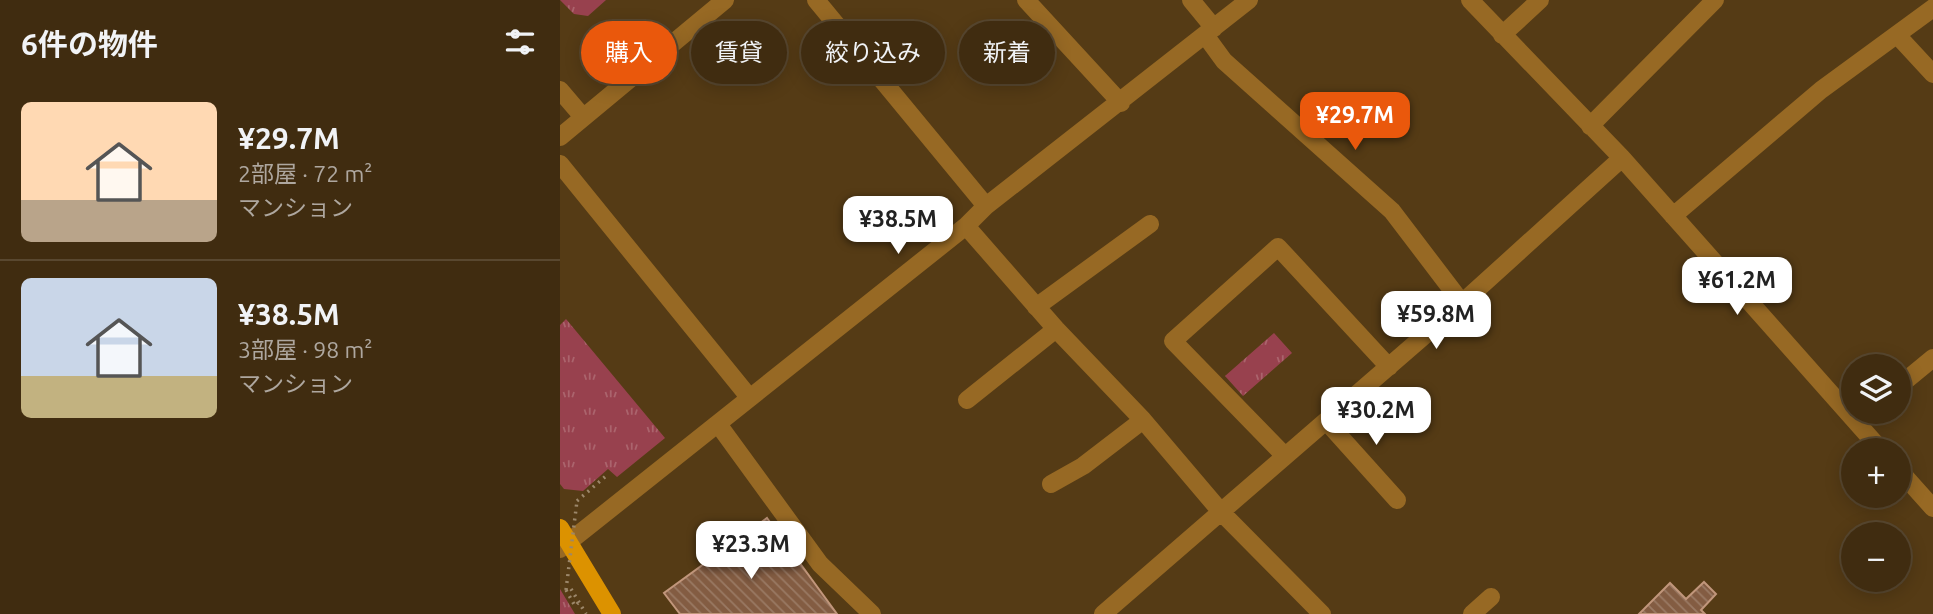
<!DOCTYPE html>
<html lang="ja">
<meta charset="utf-8">
<style>
body{margin:0;font-family:Ubuntu,"Noto Sans JP",sans-serif;background:#4b381e;color:#f1f3f6;height:100vh;display:flex;flex-direction:column;font-size:26px;white-space:nowrap}
*{box-sizing:border-box;margin:0}
p{font-size:23px;color:#aea79f}
.icon{flex:none;width:38px;height:38px;fill:none;stroke:currentColor;stroke-width:2;stroke-linecap:round;stroke-linejoin:round}
.map{position:relative;flex:1;overflow:hidden}
.details{display:flex;flex-direction:column;background:#402c10;width:560px}
.details>*{flex:none}
.guide{position:absolute;left:21px;top:21px;width:665px;height:63px;display:flex;gap:14px}
.fabs{position:absolute;left:1281px;top:354px;display:grid;gap:14px}
.fabs a{display:grid;place-items:center;width:70px;height:70px;border-radius:50%;background:#402c10;box-shadow:0 4px 18px #0003,0 0 0 2px #594830;font-size:35px}
.price{position:absolute;translate:-50% -60px;padding:0 16px;border-radius:14px;background:#fff;color:#222;font-size:23px;line-height:46px;filter:drop-shadow(0 2px 4px #0008)}
.price::after{content:'';position:absolute;left:50%;top:42px;width:21px;height:16px;margin-left:-10px;background:inherit;clip-path:polygon(0 0,100% 0,50% 100%)}
.price.active{background:#ea580c;color:#fff}
ul{padding:0;list-style:none}
li{display:flex;align-items:center;gap:21px;height:175px;padding:0 21px}
li+li{border-top:2px solid #594830}
li span{display:grid;place-items:center;flex:none;width:196px;height:140px;border-radius:10px;color:#555}
li>.icon{margin-inline-start:auto}
span .icon{width:84px;height:84px;fill:#fffc;stroke-width:1}
li b{font-size:30px}
h2{display:flex;justify-content:space-between;align-items:center;height:84px;padding:0 21px;font-size:30px}
.tag{padding:0 24px;border-radius:32px;background:#402c10;box-shadow:0 4px 18px #0003,0 0 0 2px #594830;font-size:24px;line-height:63px}
.tag.active{background:#ea580c;color:#fff}
main{display:flex;flex:1;min-height:0}
.map>svg:first-child{display:block}
.park{fill:url(#park-tufts)}
.building{fill:url(#building-back-hatch);stroke:#c1967b;stroke-width:2}
.lines{fill:none;stroke-linecap:round;stroke-linejoin:round}
.path{stroke:#9c876a;stroke-width:3.5;stroke-dasharray:2 5;stroke-linecap:butt}
.minor{stroke:#976924;stroke-width:18}
.major{stroke:#dc9200;stroke-width:18}
.path-bridge{stroke:#9c876a;stroke-width:3.5;stroke-dasharray:2 5;stroke-linecap:butt}
</style>
<main>
<section class="details">
<h2>6件の物件<svg class="icon" aria-label="filters" viewBox="0 0 24 24"><path d="M4 7h16M4 17h16"/><circle cx="9" cy="7" r="2"/><circle cx="15" cy="17" r="2"/></svg></h2>
<ul>
<li><span style="background:linear-gradient(#ffd9b3 70%,#b9a48a 0)"><svg class="icon" aria-label="home" viewBox="0 0 24 24"><path d="M3 11l9-7 9 7M6 9v11h12V9"/></svg></span><div><b>¥29.7M</b><p>2部屋 · 72 m²</p><p>マンション</p></div></li>
<li><span style="background:linear-gradient(#c9d6e8 70%,#c2b280 0)"><svg class="icon" aria-label="home" viewBox="0 0 24 24"><path d="M3 11l9-7 9 7M6 9v11h12V9"/></svg></span><div><b>¥38.5M</b><p>3部屋 · 98 m²</p><p>マンション</p></div></li>
</ul>
</section>
<div class="map">
<svg width="1373" height="614" viewBox="0 0 1373 614">
<defs>
<pattern id="park-tufts" width="24" height="20" patternUnits="userSpaceOnUse" patternTransform="scale(1.75)"><rect width="24" height="20" fill="#98414e"/><path d="M3 7l-1-3M5 7V3M7 7l1-3M15 17l-1-3M17 17v-4M19 17l1-3" fill="none" stroke="#ab646d"/></pattern>
<pattern id="building-back-hatch" width="6" height="6" patternUnits="userSpaceOnUse" patternTransform="scale(1.75)"><rect width="6" height="6" fill="#835c42"/><path d="M-1 5l2 2M0 0l6 6M5-1l2 2" fill="none" stroke="#9a7a64"/></pattern>
</defs>
<rect width="100%" height="100%" fill="#553b15"/>
<path class="park" d="M 0,0 L 46,0 L 28,16 L 14,14 Z
M 6,319 L 105,438 L 57,477 L 48,469 L 23,491 L 4,489 L 0,484 L 0,325 Z
M 714,333 L 732,353 L 683,396 L 665,376 Z
M 0,589 L 15,614 L 0,614 Z"/>
<path class="building" d="M 207,518 L 277,614 L 120,614 L 104,593 Z
M 1144,582 L 1156,594 L 1141,610 L 1145,614 L 1079,614 L 1110,583 L 1126,599 Z"/>
<g class="lines">
<path class="path" d="M 17,501 L 46,476
M 11,589 L 26,614
M 6,590 L 15,606 L 18,603"/>
<path class="minor" d="M 256,0 L 426,206
M 466,0 L 561,103
M 631,0 L 654,28
M 910,0 L 1062,158 L 1321,450
M 645,35 L 664,61 L 832,211 L 902,303
M 942,35 L 980,0
M 1337,35 L 1373,74
M 0,90 L 23,117
M 1030,126 L 1155,0
M 0,137 L 165,0
M 0,164 L 189,397
M 1113,216 L 1261,90 L 1373,8
M 406,226 L 496,329 L 583,420 L 662,513 L 762,614
M 476,307 L 590,224
M 1339,386 L 1373,358
M 407,400 L 496,329
M 766,421 L 837,500
M 158,424 L 260,564 L 312,614
M 725,456 L 613,341 L 718,247 L 829,367
M 1339,470 L 1373,508
M 491,484 L 523,466 L 583,420
M 0,549 L 406,226 L 426,206 L 689,0
M 543,614 L 902,303 L 1062,158
M 912,614 L 931,597"/>
<path class="major" d="M 0,528 L 52,614"/>
<path class="path-bridge" d="M 6,590 L 17,501"/>
</g>
</svg>
<div class="fabs">
<a><svg class="icon" aria-label="layers" viewBox="0 0 24 24"><path d="M12 4l9 5-9 5-9-5zM3 14l9 5 9-5"/></svg></a>
<a>+</a>
<a>−</a>
</div>
<b class="price active" style="left:795px;top:152px">¥29.7M</b>
<b class="price" style="left:338px;top:256px">¥38.5M</b>
<b class="price" style="left:1177px;top:317px">¥61.2M</b>
<b class="price" style="left:876px;top:351px">¥59.8M</b>
<b class="price" style="left:816px;top:447px">¥30.2M</b>
<b class="price" style="left:191px;top:581px">¥23.3M</b>
<div class="guide">
<a class="tag active">購入</a>
<a class="tag">賃貸</a>
<a class="tag">絞り込み</a>
<a class="tag">新着</a>
</div>
</div>
</main>
